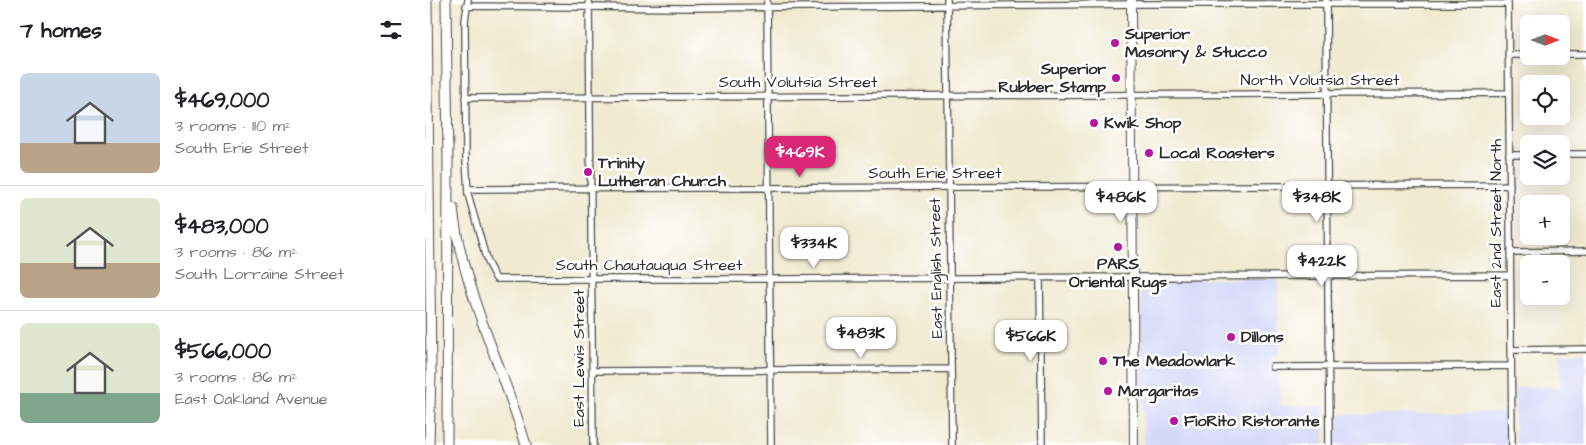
<!DOCTYPE html>
<meta charset="utf-8">
<style>
body{margin:0;font-family:"Architects Daughter",sans-serif;background:#f2f2f2;color:#202124;height:100vh;display:flex;flex-direction:column;font-size:19px;white-space:nowrap}
*{box-sizing:border-box;margin:0}
p{font-size:16px;color:#757577}
.icon{flex:none;width:28px;height:28px;fill:none;stroke:currentColor;stroke-width:2;stroke-linecap:round;stroke-linejoin:round}
.map{position:relative;flex:1;overflow:hidden}
.sheet{display:flex;flex-direction:column;background:#fff;width:425px}
.sheet>*{flex:none}
.needle{width:32px;rotate:90deg}
.fabs{position:absolute;left:1095px;top:15px;display:grid;gap:10px}
.fabs a{display:grid;place-items:center;width:50px;height:50px;border-radius:8px;background:#fff;box-shadow:0 5px 20px #0002;font-size:25px}
.price{position:absolute;translate:-50% -42px;padding:0 11px;border-radius:10px;background:#fff;color:#222;font-size:16px;line-height:32px;filter:drop-shadow(0 1px 2px #0008)}
.price::after{content:'';position:absolute;left:50%;top:30px;width:15px;height:11px;margin-left:-8px;background:inherit;clip-path:polygon(0 0,100% 0,50% 100%)}
.price.active{background:#db2777;color:#fff}
ul{padding:0;list-style:none}
li{display:flex;align-items:center;gap:15px;height:125px;padding:0 20px}
li+li{border-top:1px solid #e0e0e0}
li span{display:grid;place-items:center;flex:none;width:140px;height:100px;border-radius:8px;color:#555}
li>.icon{margin-inline-start:auto}
span .icon{width:60px;height:60px;fill:#fffc;stroke-width:1}
li b{font-size:21px}
h2{display:flex;justify-content:space-between;align-items:center;height:60px;padding:0 20px;font-size:21px}
main{display:flex;flex:1;min-height:0}
.map>svg:first-child{display:block}
.built{fill:#d5d8f9}
.lines{fill:none;stroke-linecap:round;stroke-linejoin:round}
.minor-casing{stroke:#484844;stroke-width:8}
.major-casing{stroke:#484844;stroke-width:10}
.highway-casing{stroke:#484844;stroke-width:11}
.minor{stroke:#fff;stroke-width:5.5}
.major{stroke:#fff;stroke-width:8}
.highway{stroke:#fff;stroke-width:9}
.poi-dot{fill:#b5179e;stroke:#fff;stroke-width:2}
.labels{text-anchor:middle;dominant-baseline:central;stroke-width:5;stroke-linejoin:round;paint-order:stroke}
.poi-label{font-size:16px;font-weight:bold;fill:#2b2b2b;stroke:#fff;text-anchor:start}
.street-label{font-size:16px;fill:#2b2b2b;stroke:#fff}
</style>
<main>
<section class="sheet">
<h2>7 homes<svg class="icon" aria-label="filters" viewBox="0 0 24 24"><path d="M4 7h16M4 17h16"/><circle cx="9" cy="7" r="2"/><circle cx="15" cy="17" r="2"/></svg></h2>
<ul>
<li><span style="background:linear-gradient(#c9d6e8 70%,#b9a48a 0)"><svg class="icon" aria-label="home" viewBox="0 0 24 24"><path d="M3 11l9-7 9 7M6 9v11h12V9"/></svg></span><div><b>$469,000</b><p>3 rooms · 110 m²</p><p>South Erie Street</p></div></li>
<li><span style="background:linear-gradient(#dfe7d0 65%,#b9a48a 0)"><svg class="icon" aria-label="home" viewBox="0 0 24 24"><path d="M3 11l9-7 9 7M6 9v11h12V9"/></svg></span><div><b>$483,000</b><p>3 rooms · 86 m²</p><p>South Lorraine Street</p></div></li>
<li><span style="background:linear-gradient(#dfe7d0 70%,#7fa58c 0)"><svg class="icon" aria-label="home" viewBox="0 0 24 24"><path d="M3 11l9-7 9 7M6 9v11h12V9"/></svg></span><div><b>$566,000</b><p>3 rooms · 86 m²</p><p>East Oakland Avenue</p></div></li>
</ul>
</section>
<div class="map">
<svg width="1161" height="445" viewBox="0 0 1161 445">
<rect width="100%" height="100%" fill="#fff"/>
<filter id="ink" filterUnits="userSpaceOnUse"><feTurbulence type="fractalNoise" baseFrequency=".02" numOctaves="2"/><feDisplacementMap in="SourceGraphic" scale="10" xChannelSelector="R" yChannelSelector="G"/><feConvolveMatrix kernelMatrix="1 2 1 2 8 2 1 2 1" color-interpolation-filters="sRGB"/></filter>
<filter id="wash" filterUnits="userSpaceOnUse"><feTurbulence type="fractalNoise" baseFrequency=".0096" numOctaves="4" result="noise"/><feDisplacementMap in="SourceGraphic" scale="20" xChannelSelector="R" yChannelSelector="G"/><feGaussianBlur stdDeviation="1.12" result="paint"/><feColorMatrix in="noise" values="0 0 0 0 0 0 0 0 0 0 0 0 0 0 0 0 0 1.4 0 .05"/><feComposite in="paint" operator="in"/></filter>
<g filter="url(#wash)">
<rect width="100%" height="100%" fill="#efead0"/>
<path class="built" d="M 723,279 L 853,279 L 854,356 L 846,356 L 846,371 L 855,371 L 855,406 L 899,406 L 899,445 L 719,445 L 716,285 L 717,282 Z
M 1135,353 L 1161,353 L 1161,445 L 1092,445 L 1090,439 L 1090,387 L 1136,387 Z
M 1082,413 L 1082,445 L 908,444 L 907,415 Z"/>
</g>
<g filter="url(#ink)">
<g class="lines">
<defs>
<path id="minor" d="M 43,0 L 40,21 L 41,158 L 43,194 L 62,262 L 71,279 L 353,279 L 1085,275
M 164,0 L 168,445
M 342,0 L 346,445
M 522,0 L 527,445
M 901,0 L 904,445
M 1083,0 L 1087,445
M 41,6 L 261,8 L 717,4 L 1083,4
M 1136,54 L 1161,54
M 1083,55 L 1104,55
M 40,98 L 1084,93
M 1136,154 L 1161,154
M 1084,155 L 1104,155
M 43,189 L 1085,185
M 1085,252 L 1161,251
M 615,278 L 617,445
M 1086,350 L 1161,349
M 848,367 L 1086,366
M 168,371 L 526,369"/>
<path id="major" d="M 706,0 L 709,445"/>
<path id="highway" d="M 2,0 L 6,372 L 4,445
M 21,0 L 23,163 L 22,445
M 28,208 C 37,291 78,366 101,445"/>
</defs>
<use href="#minor" class="minor-casing"/>
<use href="#major" class="major-casing"/>
<use href="#highway" class="highway-casing"/>
<use href="#minor" class="minor"/>
<use href="#major" class="major"/>
<use href="#highway" class="highway"/>
</g>
</g>
<g class="poi-dot">
<circle cx="690" cy="43" r="5"/>
<circle cx="691" cy="78" r="5"/>
<circle cx="669" cy="123" r="5"/>
<circle cx="724" cy="153" r="5"/>
<circle cx="163" cy="172" r="5"/>
<circle cx="693" cy="247" r="5"/>
<circle cx="806" cy="337" r="5"/>
<circle cx="678" cy="361" r="5"/>
<circle cx="683" cy="391" r="5"/>
<circle cx="749" cy="421" r="5"/>
</g>
<g class="labels">
<g class="poi-label">
<text x="700" y="34">Superior<tspan x="700" dy="18">Masonry &amp; Stucco</tspan></text>
<text x="681" y="69" text-anchor="end">Superior<tspan x="681" dy="18">Rubber Stamp</tspan></text>
<text x="679" y="123">Kwik Shop</text>
<text x="734" y="153">Local Roasters</text>
<text x="173" y="163">Trinity<tspan x="173" dy="18">Lutheran Church</tspan></text>
<text x="693" y="264" text-anchor="middle">PARS<tspan x="693" dy="18">Oriental Rugs</tspan></text>
<text x="816" y="337">Dillons</text>
<text x="688" y="361">The Meadowlark</text>
<text x="693" y="391">Margaritas</text>
<text x="759" y="421">FioRito Ristorante</text>
</g>
<g class="street-label">
<text x="895" y="80">North Volutsia Street</text>
<text x="373" y="82">South Volutsia Street</text>
<text x="510" y="173">South Erie Street</text>
<text transform="translate(1071 223) rotate(-90)">East 2nd Street North</text>
<text x="224" y="265">South Chautauqua Street</text>
<text transform="translate(511 268) rotate(-91)">East English Street</text>
<text transform="translate(154 358) rotate(-90)">East Lewis Street</text>
</g>
</g>
</svg>
<div class="fabs">
<a><svg class="needle" viewBox="-14 -14 28 28"><path d="M0-13l5 13h-10z" fill="#e53935"/><path d="M0 13l5-13h-10z" fill="#757577"/></svg></a>
<a><svg class="icon" aria-label="locate" viewBox="0 0 24 24"><circle cx="12" cy="12" r="6"/><path d="M12 2v4M12 18v4M2 12h4M18 12h4"/></svg></a>
<a><svg class="icon" aria-label="layers" viewBox="0 0 24 24"><path d="M12 4l9 5-9 5-9-5zM3 14l9 5 9-5"/></svg></a>
<a>+</a>
<a>−</a>
</div>
<b class="price active" style="left:375px;top:178px">$469K</b>
<b class="price" style="left:696px;top:223px">$486K</b>
<b class="price" style="left:892px;top:223px">$348K</b>
<b class="price" style="left:389px;top:269px">$334K</b>
<b class="price" style="left:897px;top:287px">$422K</b>
<b class="price" style="left:436px;top:359px">$483K</b>
<b class="price" style="left:606px;top:362px">$566K</b>
</div>
</main>
